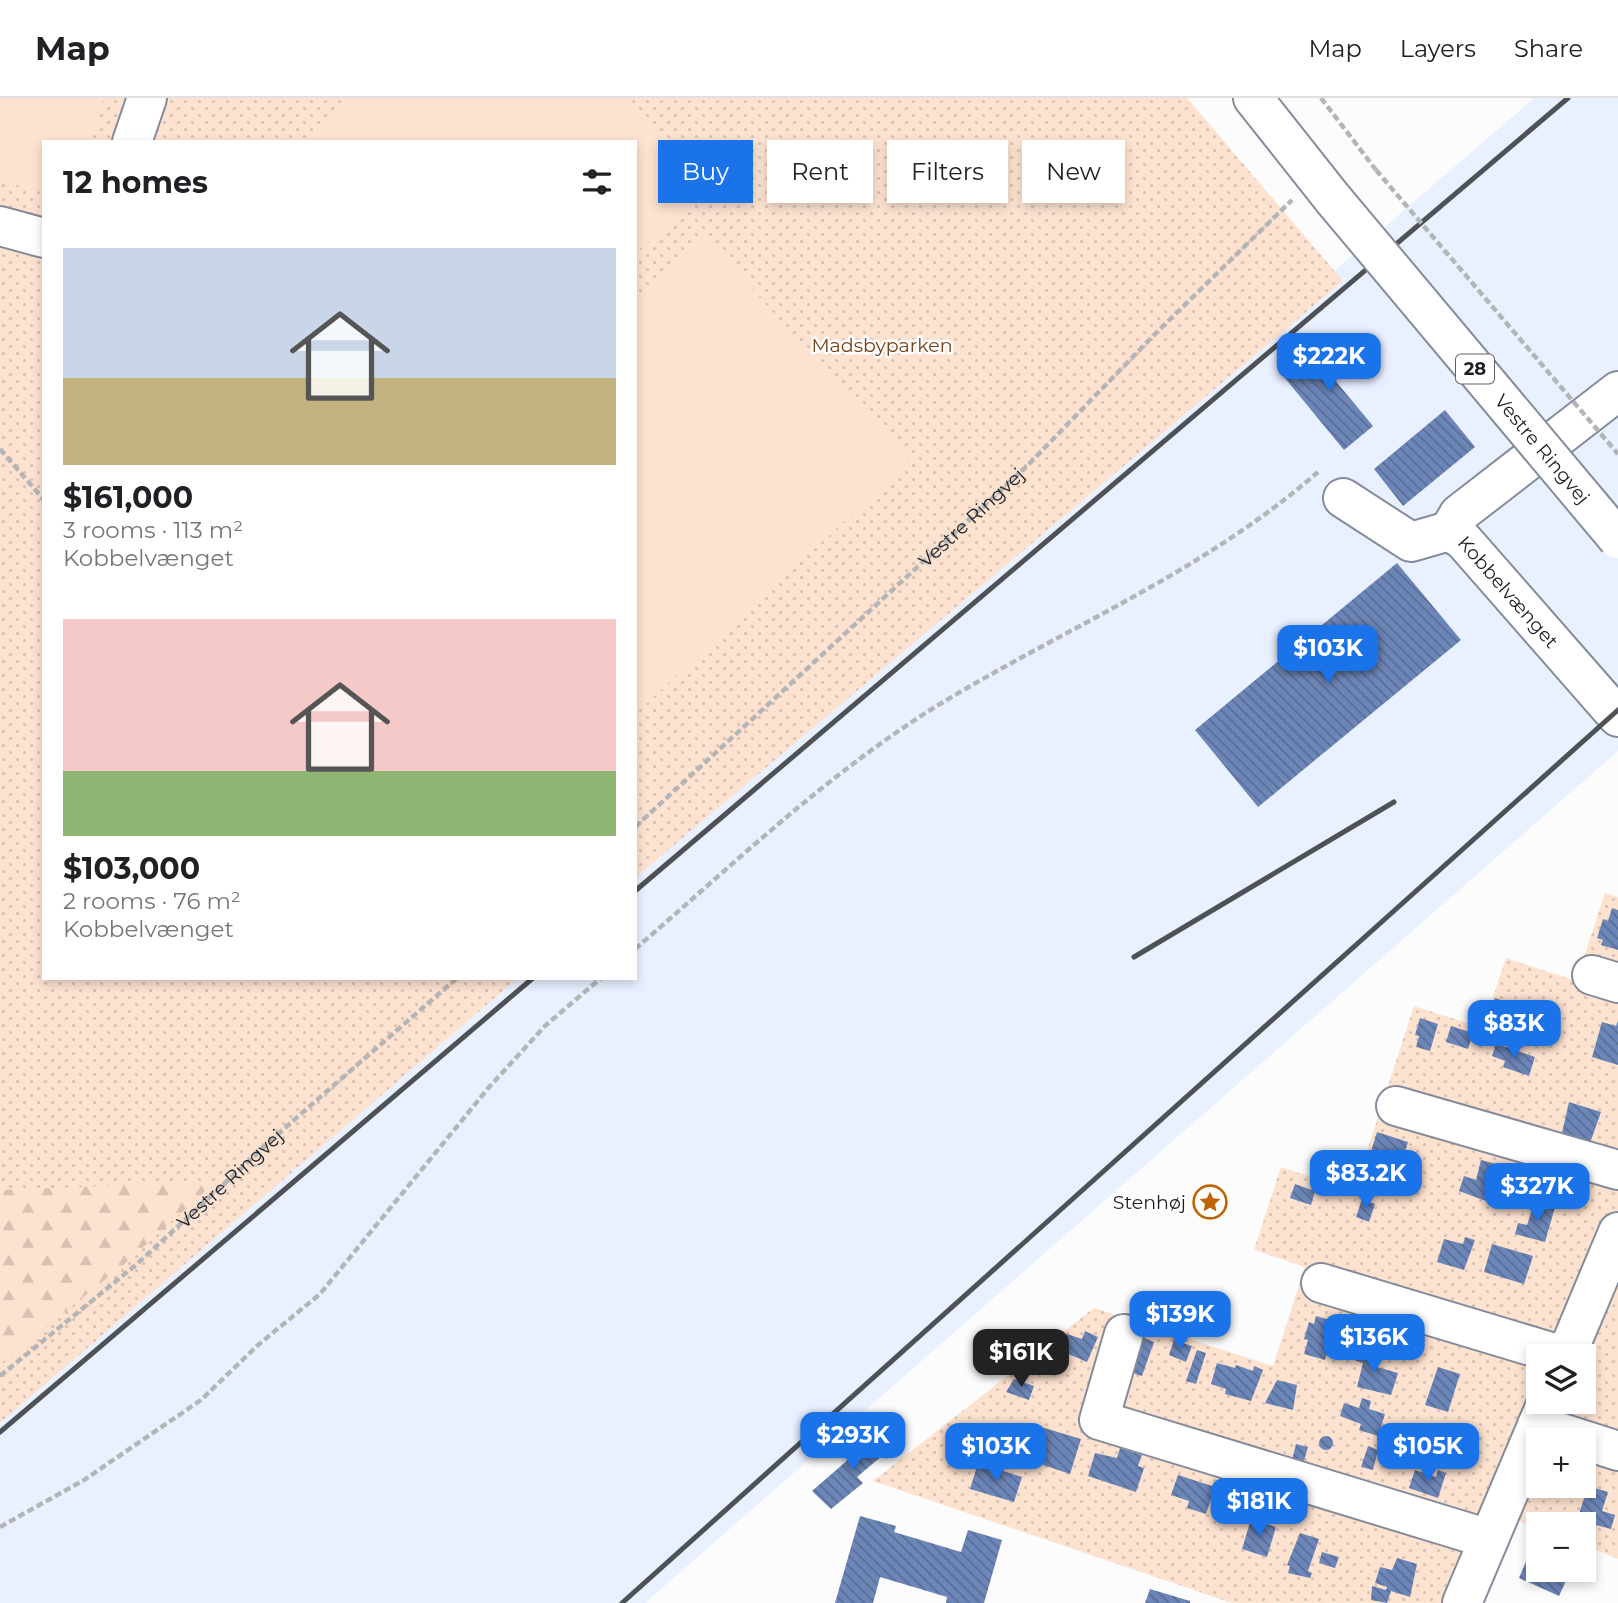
<!DOCTYPE html>
<meta charset="utf-8">
<style>
body{margin:0;font-family:Montserrat,sans-serif;background:#f6f6f6;color:#202124;height:100vh;display:flex;flex-direction:column;font-size:26px;white-space:nowrap}
*{box-sizing:border-box;margin:0}
p{font-size:23px;color:#757577}
.icon{flex:none;width:38px;height:38px;fill:none;stroke:currentColor;stroke-width:2;stroke-linecap:round;stroke-linejoin:round}
.map{position:relative;flex:1;overflow:hidden}
.panel{position:absolute;left:42px;top:42px;width:595px;height:840px;display:flex;flex-direction:column;background:#fff;border-radius:0px;box-shadow:0 4px 10px #0003}
.panel>*{flex:none}
.guide{position:absolute;left:658px;top:42px;width:665px;height:63px;display:flex;gap:14px}
.controls{position:absolute;left:1526px;top:1246px;display:grid;gap:14px}
.controls a{display:grid;place-items:center;width:70px;height:70px;border-radius:0px;background:#fff;box-shadow:0 4px 10px #0003;font-size:35px}
.price{position:absolute;translate:-50% -60px;padding:0 16px;border-radius:14px;background:#1a73e8;color:#fff;font-size:23px;line-height:46px;filter:drop-shadow(0 2px 4px #0008)}
.price::after{content:'';position:absolute;left:50%;top:42px;width:21px;height:16px;margin-left:-10px;background:inherit;clip-path:polygon(0 0,100% 0,50% 100%)}
.price.selected{background:#222;color:#fff}
ul{padding:0;list-style:none}
li{display:grid;align-content:center;gap:14px;height:371px;padding:0 21px}
li span{display:grid;place-items:center;height:217px;border-radius:0px;color:#555}
li>.icon{margin-inline-start:auto}
span .icon{width:126px;height:126px;fill:#fffc;stroke-width:1}
li b{font-size:30px}
h2{display:flex;justify-content:space-between;align-items:center;height:84px;padding:0 21px;font-size:30px}
.tag{padding:0 24px;border-radius:0px;background:#fff;box-shadow:0 4px 10px #0003;font-size:24px;line-height:63px}
.tag.selected{background:#1a73e8;color:#fff}
header{display:flex;align-items:center;gap:42px;box-sizing:border-box;height:98px;padding:0 35px;background:#fff;border-bottom:2px solid #e0e0e0}
header strong{font-size:33px}
nav{display:flex;gap:38px;margin-inline-start:auto;font-size:24px}
.map>svg:first-child{display:block}
.built{fill:#e9f0ff}
.green{fill:url(#green-dots);fill-rule:evenodd}
.forest{fill:url(#forest-firs)}
.pitch{fill:#fde2d0}
.building{fill:url(#building-back-hatch)}
.lines{fill:none;stroke-linecap:round;stroke-linejoin:round}
.minor-casing{stroke:#848c9c;stroke-width:42}
.major-casing{stroke:#848c9c;stroke-width:42}
.path{stroke:#b4b5b7;stroke-width:4.5;stroke-dasharray:7 3.5;stroke-linecap:butt}
.minor{stroke:#fff;stroke-width:38}
.major{stroke:#fff;stroke-width:38}
.rail{stroke:#4e5155;stroke-width:5}
.major-bridge-casing{stroke:#848c9c;stroke-width:42;stroke-linecap:butt}
.path-bridge{stroke:#b4b5b7;stroke-width:4.5;stroke-dasharray:7 3.5;stroke-linecap:butt}
.major-bridge{stroke:#fff;stroke-width:38}
.labels{text-anchor:middle;dominant-baseline:central;stroke-width:5;stroke-linejoin:round;paint-order:stroke}
.shield{fill:#fff;stroke:#606266;stroke-width:2}
.shield-label{font-size:18px;font-weight:bold;fill:#1c1f25}
.park-label{font-size:19px;fill:#77431a;stroke:#fff}
.street-label{font-size:19px;fill:#1c1f25;stroke:#fff}
.poi-label{font-size:19px;fill:#1c1f25;stroke:#fff;text-anchor:end}
</style>
<header>
<strong>Map</strong>
<nav><a>Map</a><a>Layers</a><a>Share</a></nav>
</header>
<div class="map">
<svg width="1618" height="1505" viewBox="0 0 1618 1505">
<defs>
<pattern id="green-dots" width="8" height="8" patternUnits="userSpaceOnUse" patternTransform="scale(1.75)"><rect width="8" height="8" fill="#fde2d0"/><path d="M2 2h.1M6 6h.1" fill="none" stroke="#d8c1b2" stroke-width="1.8" stroke-linecap="round"/></pattern>
<pattern id="forest-firs" width="22" height="20" patternUnits="userSpaceOnUse" patternTransform="scale(1.75)"><rect width="22" height="20" fill="#fde2d0"/><path d="M5 1l3.5 6h-7zM16 11l3.5 6h-7z" fill="#d8c1b2"/></pattern>
<pattern id="building-back-hatch" width="6" height="6" patternUnits="userSpaceOnUse" patternTransform="scale(1.75)"><rect width="6" height="6" fill="#6d86b8"/><path d="M-1 5l2 2M0 0l6 6M5-1l2 2" fill="none" stroke="#596d95"/></pattern>
</defs>
<rect width="100%" height="100%" fill="#fcfcfc"/>
<path class="built" d="M 1534,0 L 1618,0 L 1618,653 L 645,1505 L 0,1505 L 0,1296 L 516,880 L 635,880 L 635,777 Z"/>
<path class="green" d="M 0,0 L 1187,0 L 1343,183 L 635,780 L 635,44 L 44,44 L 44,880 L 518,880 L 0,1325 Z
M 1605,795 L 1618,799 L 1618,1461 L 1584,1447 L 1584,1426 L 1538,1426 L 1538,1430 L 1518,1422 L 1480,1505 L 1232,1505 L 873,1383 L 1094,1210 L 1273,1268 L 1305,1169 L 1254,1152 L 1281,1069 L 1354,1093 L 1414,908 L 1483,930 L 1506,860 L 1576,883 ZM 1538,1258 L 1584,1258 L 1584,1304 L 1538,1304 ZM 1538,1342 L 1584,1342 L 1584,1388 L 1538,1388 Z"/>
<path class="forest" d="M 215,1084 L 128,1163 L 0,1266 L 0,1092 Z"/>
<path class="pitch" d="M 0,0 L 103,0 L 91,44 L 44,44 L 44,95 L 0,82 Z
M 350,0 L 629,0 L 709,89 L 635,156 L 635,44 L 302,44 Z
M 703,138 L 910,363 L 635,616 L 635,200 Z"/>
<path class="building" d="M 1336,235 L 1353,255 L 1329,275 L 1373,328 L 1344,352 L 1284,279 Z
M 1445,312 L 1475,349 L 1403,408 L 1374,371 Z
M 1397,465 L 1461,542 L 1258,709 L 1195,632 Z
M 1612,810 L 1618,812 L 1618,852 L 1601,847 L 1603,842 L 1597,840 L 1603,821 L 1608,823 Z
M 1495,900 L 1514,907 L 1509,922 L 1490,915 Z
M 1518,908 L 1556,921 L 1549,941 L 1511,928 Z
M 1420,920 L 1438,926 L 1430,953 L 1416,949 L 1419,938 L 1415,937 Z
M 1618,923 L 1618,967 L 1592,959 L 1602,924 L 1616,928 Z
M 1451,928 L 1473,935 L 1468,951 L 1446,944 Z
M 1496,946 L 1535,959 L 1529,978 L 1503,969 L 1505,963 L 1492,958 Z
M 1569,1004 L 1601,1014 L 1590,1045 L 1562,1035 Z
M 1377,1034 L 1408,1044 L 1399,1073 L 1368,1063 Z
M 1481,1062 L 1496,1066 L 1494,1071 L 1502,1073 L 1499,1087 L 1491,1085 L 1486,1103 L 1459,1093 L 1464,1078 L 1476,1082 Z
M 1295,1086 L 1315,1093 L 1311,1107 L 1290,1100 Z
M 1362,1101 L 1375,1106 L 1369,1124 L 1356,1119 Z
M 1535,1103 L 1555,1109 L 1545,1144 L 1515,1136 L 1518,1125 L 1527,1127 Z
M 1465,1139 L 1475,1142 L 1464,1172 L 1437,1164 L 1444,1141 L 1463,1146 Z
M 1492,1146 L 1533,1158 L 1524,1186 L 1484,1174 Z
M 1316,1218 L 1330,1222 L 1328,1230 L 1334,1232 L 1325,1262 L 1304,1256 L 1308,1242 L 1304,1241 L 1309,1224 L 1314,1226 Z
M 1085,1233 L 1098,1239 L 1087,1264 L 1057,1251 L 1060,1240 L 1067,1236 L 1082,1241 Z
M 1134,1236 L 1154,1244 L 1142,1278 L 1121,1271 Z
M 1174,1242 L 1192,1248 L 1186,1264 L 1169,1257 Z
M 1358,1247 L 1374,1252 L 1370,1267 L 1398,1275 L 1391,1297 L 1357,1289 L 1363,1265 L 1354,1262 Z
M 1197,1252 L 1206,1255 L 1196,1286 L 1186,1283 Z
M 1217,1265 L 1235,1270 L 1236,1267 L 1253,1273 L 1254,1268 L 1263,1272 L 1251,1303 L 1225,1296 L 1226,1291 L 1211,1286 Z
M 1438,1269 L 1460,1276 L 1448,1314 L 1425,1307 Z
M 1014,1281 L 1034,1288 L 1029,1302 L 1006,1294 Z
M 1277,1282 L 1297,1287 L 1293,1312 L 1265,1305 Z
M 1362,1300 L 1371,1303 L 1369,1311 L 1385,1316 L 1378,1338 L 1359,1332 L 1361,1326 L 1340,1318 L 1344,1305 L 1359,1310 Z
M 1041,1329 L 1081,1341 L 1070,1376 L 1043,1367 L 1046,1358 L 1033,1354 Z
M 880,1334 L 896,1353 L 886,1361 L 883,1357 L 857,1379 L 863,1385 L 831,1411 L 812,1393 Z
M1319 1345a7 7 0 1 1 14 0a7 7 0 1 1-14 0Z
M 1296,1346 L 1308,1349 L 1303,1366 L 1292,1362 Z
M 1368,1348 L 1378,1352 L 1373,1372 L 1361,1369 Z
M 1120,1350 L 1142,1357 L 1138,1368 L 1144,1370 L 1136,1394 L 1088,1378 L 1095,1355 L 1117,1360 Z
M 978,1365 L 1022,1379 L 1014,1404 L 970,1391 Z
M 1415,1372 L 1436,1379 L 1438,1372 L 1446,1375 L 1438,1400 L 1409,1390 Z
M 1178,1377 L 1215,1389 L 1206,1416 L 1187,1410 L 1189,1403 L 1171,1397 Z
M 1588,1388 L 1608,1394 L 1602,1413 L 1615,1417 L 1611,1431 L 1577,1422 Z
M 860,1418 L 896,1428 L 894,1434 L 961,1454 L 968,1432 L 1002,1442 L 984,1505 L 946,1505 L 947,1499 L 880,1479 L 873,1505 L 835,1505 Z
M 1251,1421 L 1276,1429 L 1267,1459 L 1242,1451 Z
M 1300,1435 L 1319,1441 L 1308,1473 L 1312,1475 L 1310,1480 L 1288,1475 L 1290,1468 L 1287,1467 Z
M 1536,1440 L 1538,1472 L 1571,1472 L 1559,1498 L 1519,1480 Z
M 1322,1454 L 1339,1459 L 1335,1470 L 1319,1465 Z
M 1397,1460 L 1417,1466 L 1410,1499 L 1391,1493 L 1387,1505 L 1371,1502 L 1372,1488 L 1386,1492 L 1387,1489 L 1375,1485 L 1380,1469 L 1392,1472 Z
M 1150,1491 L 1190,1503 L 1190,1505 L 1145,1505 Z"/>
<g class="lines">
<defs>
<g id="minor">
<path d="M 132,44 L 147,0"/>
<path d="M 0,128 L 44,140"/>
<path id="s3" d="M 1343,400 L 1411,444 L 1449,433 L 1463,442 L 1618,619"/>
<path d="M 1449,433 L 1459,416 L 1618,293"/>
<path d="M 1592,877 L 1618,885"/>
<path d="M 1396,1008 L 1618,1072"/>
<path d="M 1321,1185 L 1564,1258"/>
<path d="M 1124,1236 L 1099,1322 L 1489,1441"/>
<path d="M 1566,1258 L 1618,1134"/>
<path d="M 1537,1327 L 1618,1353"/>
<path d="M 1462,1505 L 1547,1304"/>
</g>
<path id="major" d="M 1253,0 L 1333,101"/>
</defs>
<use href="#minor" class="minor-casing"/>
<use href="#major" class="major-casing"/>
<g class="path">
<path d="M 1321,0 L 1376,72"/>
<path d="M 0,351 L 44,402"/>
<path id="s1" d="M 635,729 L 1026,369 L 1156,235 L 1292,102"/>
<path d="M 635,851 C 734,766 829,674 940,606 C 1067,529 1205,473 1318,374"/>
<path id="s2" d="M 0,1278 L 137,1166 L 287,1028 L 457,880"/>
<path d="M 0,1429 L 84,1382 L 201,1302 L 258,1247 L 320,1196 L 490,988 L 546,927 L 601,880"/>
</g>
<use href="#minor" class="minor"/>
<use href="#major" class="major"/>
<path class="rail" d="M 635,793 L 1568,0
M 1134,859 L 1394,704
M 0,1334 L 533,880
M 622,1505 L 1618,612"/>
<defs>
<g id="major-bridge">
<path id="s4" d="M 1333,101 L 1618,441"/>
</g>
</defs>
<use href="#major-bridge" class="major-bridge-casing"/>
<path class="path-bridge" d="M 1376,72 L 1618,356"/>
<use href="#major-bridge" class="major-bridge"/>
</g>
<defs>
<symbol id="sight-ring" viewBox="-11 -11 22 22"><circle r="9.5" fill="#fff" stroke="#be6406" stroke-width="1.5"/><path d="M0-6L1.8-2.2L6-1.7L2.9 1.2L3.7 5.4L0 3.3L-3.7 5.4L-2.9 1.2L-6-1.7L-1.8-2.2Z" fill="#be6406"/></symbol>
</defs>
<g fill-rule="evenodd">
<use href="#sight-ring" x="1191" y="1085" width="38" height="38"/>
</g>
<g class="labels">
<rect class="shield" x="1456" y="256.5" width="38" height="29" rx="5"/>
<g class="shield-label">
<text x="1475" y="271">28</text>
</g>
<g class="park-label">
<text x="882" y="247">Madsbyparken</text>
</g>
<g class="street-label">
<text stroke="none"><textPath href="#s4" startOffset="326">Vestre Ringvej</textPath></text>
<text stroke="none"><textPath href="#s1" startOffset="457">Vestre Ringvej</textPath></text>
<text stroke="none"><textPath href="#s3" startOffset="206">Kobbelvænget</textPath></text>
<text stroke="none"><textPath href="#s2" startOffset="303">Vestre Ringvej</textPath></text>
</g>
<g class="poi-label">
<text x="1186" y="1104">Stenhøj</text>
</g>
</g>
</svg>
<div class="controls">
<a><svg class="icon" aria-label="layers" viewBox="0 0 24 24"><path d="M12 4l9 5-9 5-9-5zM3 14l9 5 9-5"/></svg></a>
<a>+</a>
<a>−</a>
</div>
<b class="price" style="left:1329px;top:295px">$222K</b>
<b class="price" style="left:1328px;top:587px">$103K</b>
<b class="price" style="left:1514px;top:962px">$83K</b>
<b class="price" style="left:1366px;top:1112px">$83.2K</b>
<b class="price" style="left:1537px;top:1125px">$327K</b>
<b class="price" style="left:1180px;top:1253px">$139K</b>
<b class="price" style="left:1374px;top:1276px">$136K</b>
<b class="price selected" style="left:1021px;top:1291px">$161K</b>
<b class="price" style="left:853px;top:1374px">$293K</b>
<b class="price" style="left:996px;top:1385px">$103K</b>
<b class="price" style="left:1428px;top:1385px">$105K</b>
<b class="price" style="left:1259px;top:1440px">$181K</b>
<div class="guide">
<a class="tag selected">Buy</a>
<a class="tag">Rent</a>
<a class="tag">Filters</a>
<a class="tag">New</a>
</div>
<section class="panel">
<h2>12 homes<svg class="icon" aria-label="filters" viewBox="0 0 24 24"><path d="M4 7h16M4 17h16"/><circle cx="9" cy="7" r="2"/><circle cx="15" cy="17" r="2"/></svg></h2>
<ul>
<li><span style="background:linear-gradient(#c9d6e8 60%,#c2b280 0)"><svg class="icon" aria-label="home" viewBox="0 0 24 24"><path d="M3 11l9-7 9 7M6 9v11h12V9"/></svg></span><div><b>$161,000</b><p>3 rooms · 113 m²</p><p>Kobbelvænget</p></div></li>
<li><span style="background:linear-gradient(#f6c9c9 70%,#8fb573 0)"><svg class="icon" aria-label="home" viewBox="0 0 24 24"><path d="M3 11l9-7 9 7M6 9v11h12V9"/></svg></span><div><b>$103,000</b><p>2 rooms · 76 m²</p><p>Kobbelvænget</p></div></li>
</ul>
</section>
</div>
